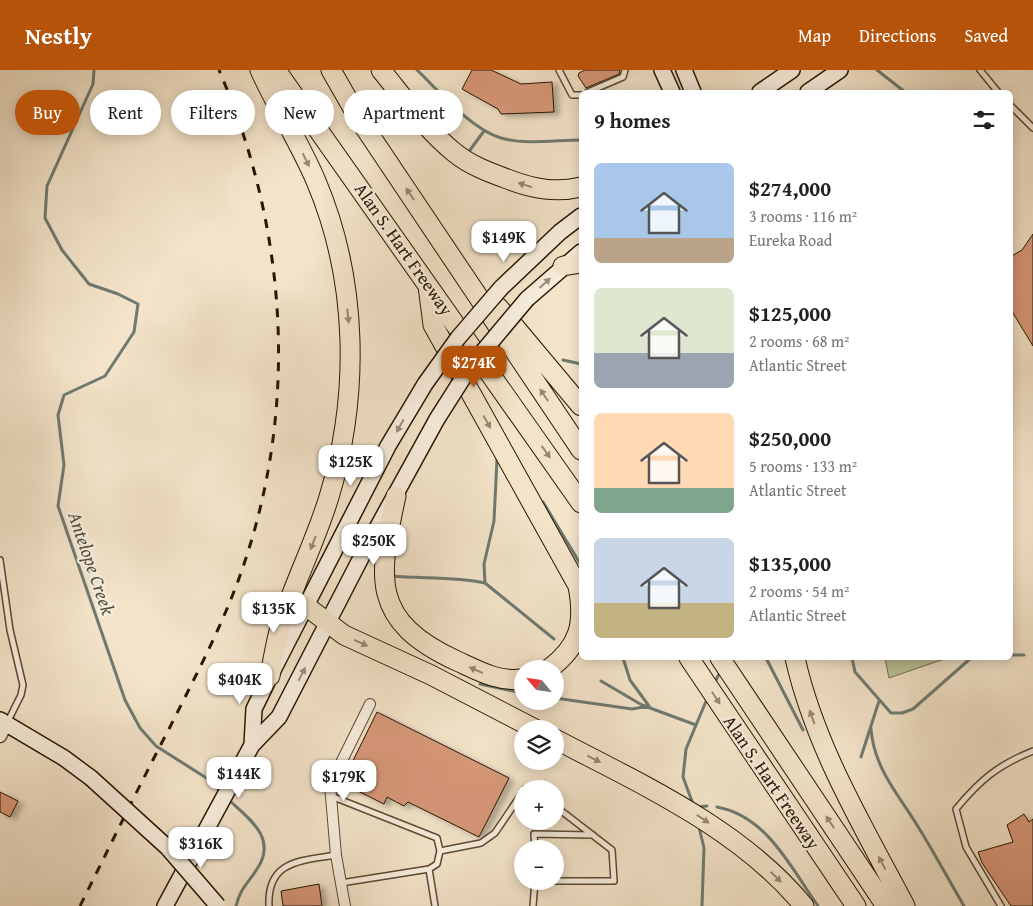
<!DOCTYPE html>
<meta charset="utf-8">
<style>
body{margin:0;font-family:"Gentium Book Plus",serif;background:#f2f2f2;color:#202124;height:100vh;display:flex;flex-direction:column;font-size:19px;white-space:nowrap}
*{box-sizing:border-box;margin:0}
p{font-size:16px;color:#757577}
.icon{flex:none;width:28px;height:28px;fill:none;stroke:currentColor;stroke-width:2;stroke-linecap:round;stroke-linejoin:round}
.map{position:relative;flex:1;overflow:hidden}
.side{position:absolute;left:579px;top:20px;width:434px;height:570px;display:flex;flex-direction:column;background:#fff;border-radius:8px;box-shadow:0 2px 12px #0003}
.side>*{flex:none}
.banner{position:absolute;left:15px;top:20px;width:475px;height:45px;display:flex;gap:10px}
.needle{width:32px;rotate:299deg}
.buttons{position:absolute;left:514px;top:590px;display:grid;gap:10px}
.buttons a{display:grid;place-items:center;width:50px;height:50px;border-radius:50%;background:#fff;box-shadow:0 2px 12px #0003;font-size:25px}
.price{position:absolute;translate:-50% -42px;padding:0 11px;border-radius:10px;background:#fff;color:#222;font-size:16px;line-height:32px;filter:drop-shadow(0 1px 2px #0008)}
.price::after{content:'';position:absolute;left:50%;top:30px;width:15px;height:11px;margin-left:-8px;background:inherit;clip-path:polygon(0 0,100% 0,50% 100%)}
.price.on{background:#b45309;color:#fff}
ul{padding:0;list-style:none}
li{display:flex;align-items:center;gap:15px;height:125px;padding:0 15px}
li span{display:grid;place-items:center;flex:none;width:140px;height:100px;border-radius:8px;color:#555}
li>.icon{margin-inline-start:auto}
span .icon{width:60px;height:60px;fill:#fffc;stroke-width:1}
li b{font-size:21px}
h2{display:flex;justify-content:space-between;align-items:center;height:60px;padding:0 15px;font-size:21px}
.tag{padding:0 18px;border-radius:22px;background:#fff;box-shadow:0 2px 12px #0003;font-size:18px;line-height:45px}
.tag.on{background:#b45309;color:#fff}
header{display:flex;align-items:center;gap:30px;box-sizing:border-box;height:70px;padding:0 25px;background:#b45309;color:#fff}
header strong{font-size:24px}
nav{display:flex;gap:28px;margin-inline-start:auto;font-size:18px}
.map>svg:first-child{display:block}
.green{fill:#bdc395;stroke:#726c4b}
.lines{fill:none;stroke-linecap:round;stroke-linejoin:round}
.stream{stroke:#6e7a70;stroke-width:3}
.building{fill:#d79778;stroke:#281601;filter:url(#shadow)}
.service-casing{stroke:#5b4933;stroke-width:8}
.minor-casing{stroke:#5b4933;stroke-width:12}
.tertiary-casing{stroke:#5b4933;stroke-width:15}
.secondary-casing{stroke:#281601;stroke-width:18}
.motorway-casing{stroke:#281601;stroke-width:21}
.service{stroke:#f7eddc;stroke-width:5}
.minor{stroke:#f7eddc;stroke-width:10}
.tertiary{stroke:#f7eddc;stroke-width:12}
.secondary{stroke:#f7eddc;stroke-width:15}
.motorway{stroke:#f3e3c9;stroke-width:19}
.rail{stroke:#281601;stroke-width:3;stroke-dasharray:9 9;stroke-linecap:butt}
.secondary-bridge-casing{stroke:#281601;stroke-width:18;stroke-linecap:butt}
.secondary-bridge{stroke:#f7eddc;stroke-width:15}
.oneway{fill:#98876f}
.oneway2{fill:#9a8c79}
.labels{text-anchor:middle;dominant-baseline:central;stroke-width:4.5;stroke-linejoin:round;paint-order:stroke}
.street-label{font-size:18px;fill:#281601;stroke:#f7eddc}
.water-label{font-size:19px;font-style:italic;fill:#515042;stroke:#f7eddc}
</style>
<header>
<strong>Nestly</strong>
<nav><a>Map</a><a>Directions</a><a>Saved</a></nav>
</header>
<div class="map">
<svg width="1033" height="836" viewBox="0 0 1033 836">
<defs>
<filter id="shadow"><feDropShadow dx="5.5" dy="3" stdDeviation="2.5" flood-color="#0004"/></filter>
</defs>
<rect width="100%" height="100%" fill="#f3e3c9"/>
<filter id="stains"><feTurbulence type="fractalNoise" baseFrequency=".004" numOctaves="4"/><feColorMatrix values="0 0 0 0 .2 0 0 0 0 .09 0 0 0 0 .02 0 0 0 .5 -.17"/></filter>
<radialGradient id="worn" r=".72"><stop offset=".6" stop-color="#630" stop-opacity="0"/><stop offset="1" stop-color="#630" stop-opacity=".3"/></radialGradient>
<path class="green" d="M 885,588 L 947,588 L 889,608 Z"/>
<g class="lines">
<path class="stream" d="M 94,0 L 93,14 L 47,116 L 45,148 L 62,180 L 89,214 L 118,224 L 138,234 L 134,262 L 105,306 L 64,325 L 58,345 L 64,395 L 58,436 L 125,630 L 140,658 L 156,676 L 208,709 L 222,723
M 417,0 C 439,21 471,59 501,68 C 525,75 556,70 581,70
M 877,0 L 905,22
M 470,80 L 484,61
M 563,290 L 581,294
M 497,389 L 494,451 L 484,494 L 485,513 L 554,569
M 543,432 L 581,495
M 391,506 C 423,509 453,506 485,513
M 1010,585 L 1024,585
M 766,588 L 803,660
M 852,588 L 855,602 L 891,643 L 902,643 L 913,639 L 971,588
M 601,611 L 642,635 L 696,655
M 480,614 L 522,623
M 714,614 L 720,602
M 555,628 L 632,639 L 649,636 L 630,610 L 623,588
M 871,659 C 874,698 898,724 917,755 C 934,782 948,809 964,836
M 861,687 L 879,631
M 228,729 C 249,749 278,768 257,799 C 247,815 241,817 236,836
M 693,734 L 683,707 L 686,679 L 707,629
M 695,737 L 707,736
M 717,737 C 767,746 791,798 818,836
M 699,757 L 704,778 L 702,836"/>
</g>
<path class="building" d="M 472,0 L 491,0 L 521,14 L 552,12 L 554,42 L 501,44 L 498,39 L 462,19 Z
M 585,0 L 620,0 L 619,4 L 586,18 L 578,6 L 579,3 Z
M 1033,164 L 1033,276 L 1010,238 L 1010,187 L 1022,180 Z
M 377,642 L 509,708 L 479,767 L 408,732 L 404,736 L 387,727 L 384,734 L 342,713 Z
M 0,722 L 18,731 L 10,747 L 0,742 Z
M 1024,744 L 1029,752 L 1033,749 L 1033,836 L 1011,836 L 982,793 L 978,782 L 1013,772 L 1007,755 Z
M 319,814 L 322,836 L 283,836 L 281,821 Z"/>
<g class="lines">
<defs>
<path id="service" d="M 559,0 L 572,25 L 581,25
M 980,0 L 998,22
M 588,22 L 623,7 L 625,0
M 1010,35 L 1033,58
M 0,490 L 10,560 L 23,615 L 21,625 L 8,651
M 525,719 L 528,719
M 331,726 L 437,768 L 440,781 L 437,794 L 429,799 L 341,813
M 555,736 L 612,780 L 614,811 L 555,811
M 535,779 L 534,764 L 593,765
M 440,781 L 481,773 L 495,763 L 522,723
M 429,799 L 435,836
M 269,836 C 267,790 301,791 336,785
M 533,836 L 535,811
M 1001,836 L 966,777 L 956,739 C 980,710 998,695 1033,681"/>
<path id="minor" d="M 345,836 L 336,785 L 330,715 L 370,634"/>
<path id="tertiary" d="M 0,666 L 6,654"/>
<path id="secondary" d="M 662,0 L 672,22
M 684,0 L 693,22
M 760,22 L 792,0
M 808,22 L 840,0
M 501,218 L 560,162 L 581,146
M 527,229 L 581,182
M 0,650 L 64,688 L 91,708
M 252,675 L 254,639 L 270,606 L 388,376 L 425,314
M 165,836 L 252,675 L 279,647 L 365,480 L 437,349"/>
<path id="motorway" d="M 260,0 C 277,38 300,73 316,111 C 358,210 360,324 329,427 C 316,470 295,511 281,554 C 276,571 273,589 270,606
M 276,0 L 581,433
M 331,0 L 359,49 L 581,380
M 381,0 C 404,28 426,60 455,83 C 471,96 491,103 510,110 C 534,119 556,123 581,117
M 563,196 L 581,193
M 428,216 L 433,255 L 578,516 C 585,553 580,576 549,599
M 498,237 L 581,336
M 396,426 C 378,508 370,551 457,591 C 479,601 498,612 522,609
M 306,536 L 344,565 L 431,605 L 535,659
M 689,588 L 856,836
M 720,588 L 886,836
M 795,588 C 815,677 863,756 905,836
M 555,669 C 641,714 741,759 804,836"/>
</defs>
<use href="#service" class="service-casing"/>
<use href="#minor" class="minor-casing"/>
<use href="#tertiary" class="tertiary-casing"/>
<use href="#secondary" class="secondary-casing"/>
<use href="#motorway" class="motorway-casing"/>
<use href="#service" class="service"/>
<use href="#minor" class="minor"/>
<use href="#tertiary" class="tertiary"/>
<use href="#secondary" class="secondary"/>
<use href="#motorway" class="motorway"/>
<path class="rail" d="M 80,836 C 110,776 139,716 170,657 C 197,603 226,549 245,491 C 299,329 286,156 219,0"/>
<defs>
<path id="secondary-bridge" d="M 425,314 L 458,268 L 501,218
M 437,349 L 470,297 L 527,229
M 91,708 L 168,778 L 218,836"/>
</defs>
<use href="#secondary-bridge" class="secondary-bridge-casing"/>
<use href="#secondary-bridge" class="secondary-bridge"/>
</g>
<defs><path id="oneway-solid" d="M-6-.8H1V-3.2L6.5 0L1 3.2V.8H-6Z" transform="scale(1.25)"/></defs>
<g class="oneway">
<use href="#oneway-solid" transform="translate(306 90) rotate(64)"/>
<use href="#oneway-solid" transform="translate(525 115) rotate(-162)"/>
<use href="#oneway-solid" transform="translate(410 124) rotate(-124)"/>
<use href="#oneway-solid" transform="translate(348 246) rotate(84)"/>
<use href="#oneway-solid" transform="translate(544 325) rotate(-124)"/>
<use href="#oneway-solid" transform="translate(487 352) rotate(61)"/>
<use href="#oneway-solid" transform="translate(546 382) rotate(55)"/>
<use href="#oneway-solid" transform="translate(313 473) rotate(111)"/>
<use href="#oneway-solid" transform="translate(361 573) rotate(24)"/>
<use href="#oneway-solid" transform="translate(476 600) rotate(-156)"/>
<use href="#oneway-solid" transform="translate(716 628) rotate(56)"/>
<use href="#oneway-solid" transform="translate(812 647) rotate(-110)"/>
<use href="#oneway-solid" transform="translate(594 689) rotate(27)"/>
<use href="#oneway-solid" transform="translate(703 749) rotate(33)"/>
<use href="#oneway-solid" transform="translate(830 752) rotate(-124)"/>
<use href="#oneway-solid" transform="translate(882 793) rotate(-118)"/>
<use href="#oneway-solid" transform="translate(776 807) rotate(44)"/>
</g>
<g class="oneway2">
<use href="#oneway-solid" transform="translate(545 213) rotate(-42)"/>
<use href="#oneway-solid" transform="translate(400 356) rotate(119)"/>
<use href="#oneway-solid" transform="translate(302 604) rotate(-63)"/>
</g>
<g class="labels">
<g class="street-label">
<text transform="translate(404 179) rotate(55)">Alan S. Hart Freeway</text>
<text transform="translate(772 712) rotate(56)">Alan S. Hart Freeway</text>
</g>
<g class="water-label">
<text transform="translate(92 493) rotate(71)">Antelope Creek</text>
</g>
</g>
<rect width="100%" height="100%" filter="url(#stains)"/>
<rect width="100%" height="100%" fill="url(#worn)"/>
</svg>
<div class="buttons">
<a><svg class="needle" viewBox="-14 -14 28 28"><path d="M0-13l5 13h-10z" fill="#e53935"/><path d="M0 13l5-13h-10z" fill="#757577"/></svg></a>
<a><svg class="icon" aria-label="layers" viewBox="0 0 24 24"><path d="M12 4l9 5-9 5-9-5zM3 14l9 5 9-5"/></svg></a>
<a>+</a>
<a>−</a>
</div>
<b class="price" style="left:504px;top:193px">$149K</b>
<b class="price on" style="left:474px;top:318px">$274K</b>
<b class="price" style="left:351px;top:417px">$125K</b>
<b class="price" style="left:374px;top:496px">$250K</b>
<b class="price" style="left:274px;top:564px">$135K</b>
<b class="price" style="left:240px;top:635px">$404K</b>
<b class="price" style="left:239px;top:729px">$144K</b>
<b class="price" style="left:344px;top:732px">$179K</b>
<b class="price" style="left:201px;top:799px">$316K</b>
<div class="banner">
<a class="tag on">Buy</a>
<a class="tag">Rent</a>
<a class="tag">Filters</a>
<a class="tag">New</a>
<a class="tag">Apartment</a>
</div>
<section class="side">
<h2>9 homes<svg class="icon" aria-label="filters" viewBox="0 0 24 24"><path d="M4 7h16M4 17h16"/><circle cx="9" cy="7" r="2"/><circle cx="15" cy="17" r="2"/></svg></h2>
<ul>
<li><span style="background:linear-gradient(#a9c7e8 75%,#b9a48a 0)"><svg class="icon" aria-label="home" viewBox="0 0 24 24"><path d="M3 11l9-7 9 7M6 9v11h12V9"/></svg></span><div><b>$274,000</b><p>3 rooms · 116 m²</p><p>Eureka Road</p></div></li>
<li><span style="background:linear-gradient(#dfe7d0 65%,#9aa5b1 0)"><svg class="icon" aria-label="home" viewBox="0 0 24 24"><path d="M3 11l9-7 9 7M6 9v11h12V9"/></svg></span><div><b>$125,000</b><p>2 rooms · 68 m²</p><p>Atlantic Street</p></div></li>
<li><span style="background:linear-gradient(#ffd9b3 75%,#7fa58c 0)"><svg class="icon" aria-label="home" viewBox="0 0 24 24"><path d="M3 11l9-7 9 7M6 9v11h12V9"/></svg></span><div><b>$250,000</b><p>5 rooms · 133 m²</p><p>Atlantic Street</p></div></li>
<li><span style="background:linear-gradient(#c9d6e8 65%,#c2b280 0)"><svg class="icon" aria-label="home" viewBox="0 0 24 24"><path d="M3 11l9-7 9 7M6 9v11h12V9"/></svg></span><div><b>$135,000</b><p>2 rooms · 54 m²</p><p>Atlantic Street</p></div></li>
</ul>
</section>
</div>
